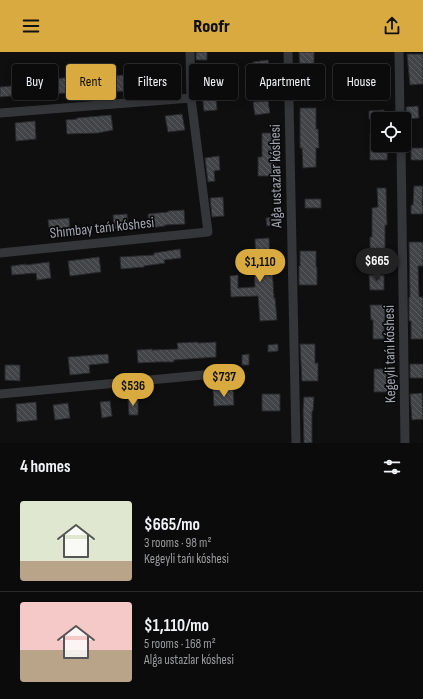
<!DOCTYPE html>
<meta charset="utf-8">
<style>
body{margin:0;font-family:"Sofia Sans Condensed",sans-serif;background:#19191a;color:#f1f3f6;height:100vh;display:flex;flex-direction:column;font-size:15px;white-space:nowrap}
*{box-sizing:border-box;margin:0}
p{font-size:13px;color:#9a9b9d}
.icon{flex:none;width:22px;height:22px;fill:none;stroke:currentColor;stroke-width:2;stroke-linecap:round;stroke-linejoin:round}
.map{position:relative;height:391px;overflow:hidden}
.panel{display:flex;flex-direction:column;background:#0b0b0c;flex:1}
.panel>*{flex:none}
.hud{position:absolute;left:12px;top:12px;width:399px;height:36px;display:flex;gap:8px}
.tools{position:absolute;left:371px;top:60px;display:grid;gap:8px}
.tools a{display:grid;place-items:center;width:40px;height:40px;border-radius:4px;background:#0b0b0c;box-shadow:0 2px 10px #0003,0 0 0 1px #2b2b2d;font-size:20px}
.price{position:absolute;translate:-50% -34px;padding:0 9px;border-radius:14px;background:#d8aa3f;color:#111;font-size:13px;line-height:26px;filter:drop-shadow(0 1px 2px #0008)}
.price::after{content:'';position:absolute;left:50%;top:24px;width:12px;height:9px;margin-left:-6px;background:inherit;clip-path:polygon(0 0,100% 0,50% 100%)}
.price.current{background:#222;color:#fff}
ul{padding:0;list-style:none}
li{display:flex;align-items:center;gap:12px;height:100px;padding:0 20px}
li+li{border-top:1px solid #2b2b2d}
li span{display:grid;place-items:center;flex:none;width:112px;height:80px;border-radius:4px;color:#555}
li>.icon{margin-inline-start:auto}
span .icon{width:48px;height:48px;fill:#fffc;stroke-width:1}
li b{font-size:17px}
h2{display:flex;justify-content:space-between;align-items:center;height:48px;padding:0 20px;font-size:17px}
.chip{padding:0 14px;border-radius:4px;background:#0b0b0c;box-shadow:0 2px 10px #0003,0 0 0 1px #2b2b2d;font-size:14px;line-height:36px}
.chip.current{background:#d8aa3f;color:#111}
header{display:flex;justify-content:space-between;align-items:center;height:52px;padding:0 20px;background:#d8aa3f;color:#111;font-size:18px;font-weight:800}
.map>svg:first-child{display:block}
.building{fill:url(#building-back-hatch);stroke:#29292c}
.lines{fill:none;stroke-linecap:round;stroke-linejoin:round}
.minor{stroke:#353639;stroke-width:9}
.labels{text-anchor:middle;dominant-baseline:central;stroke-width:3.5;stroke-linejoin:round;paint-order:stroke}
.street-label{font-size:15px;fill:#a2a5af;stroke:#0a0a0b}
</style>
<header><svg class="icon" aria-label="menu" viewBox="0 0 24 24"><path d="M4 6h16M4 12h16M4 18h16"/></svg>Roofr<svg class="icon" aria-label="share" viewBox="0 0 24 24"><path d="M12 15V3M7 8l5-5 5 5M5 13v7h14v-7"/></svg></header>
<div class="map">
<svg width="423" height="391" viewBox="0 0 423 391">
<defs>
<pattern id="building-back-hatch" width="6" height="6" patternUnits="userSpaceOnUse"><rect width="6" height="6" fill="#434448"/><path d="M-1 5l2 2M0 0l6 6M5-1l2 2" fill="none" stroke="#5b5c60"/></pattern>
</defs>
<rect width="100%" height="100%" fill="#0f0f10"/>
<path class="building" d="M 196,0 L 207,0 L 207,8 L 196,8 Z
M 299,0 L 314,0 L 314,13 L 315,13 L 315,25 L 300,25 Z
M 407,2 L 423,2 L 423,32 L 410,33 Z
M 268,8 L 270,20 L 254,22 L 253,10 Z
M 170,22 L 171,36 L 155,37 L 154,23 Z
M 124,23 L 125,39 L 100,41 L 100,39 L 50,42 L 49,27 L 91,24 L 91,25 Z
M 197,23 L 208,23 L 208,45 L 216,44 L 217,58 L 204,59 L 201,35 L 197,35 Z
M 366,23 L 383,23 L 383,35 L 366,34 Z
M 22,33 L 23,43 L 0,45 L 0,35 Z
M 268,49 L 270,61 L 255,63 L 253,50 Z
M 418,54 L 419,66 L 407,67 L 406,55 Z
M 300,56 L 316,56 L 316,77 L 318,77 L 319,96 L 316,96 L 316,115 L 303,116 L 302,96 L 300,96 Z
M 384,58 L 385,67 L 369,67 L 369,59 Z
M 182,62 L 185,78 L 168,80 L 165,64 Z
M 111,63 L 113,78 L 98,81 L 67,82 L 66,68 L 77,67 L 77,66 Z
M 35,69 L 36,87 L 16,89 L 15,71 Z
M 262,81 L 275,81 L 276,124 L 258,124 L 258,105 L 262,105 Z
M 370,82 L 378,83 L 378,93 L 388,93 L 387,108 L 370,108 Z
M 411,96 L 423,96 L 423,108 L 411,108 Z
M 219,104 L 220,118 L 214,119 L 215,129 L 208,130 L 205,106 Z
M 414,134 L 423,134 L 422,153 L 423,153 L 423,162 L 411,162 L 411,153 L 413,153 Z
M 377,136 L 386,136 L 387,173 L 385,173 L 385,199 L 370,199 L 370,185 L 372,185 L 372,156 L 378,155 Z
M 223,145 L 224,164 L 212,165 L 210,146 Z
M 305,147 L 321,147 L 321,156 L 305,156 Z
M 184,158 L 185,172 L 165,173 L 165,174 L 149,176 L 148,162 L 168,160 L 168,159 Z
M 127,162 L 128,177 L 114,177 L 113,163 Z
M 276,165 L 277,173 L 267,174 L 266,166 Z
M 69,166 L 70,181 L 50,183 L 48,168 Z
M 269,186 L 270,214 L 272,214 L 274,246 L 275,246 L 277,268 L 260,269 L 258,244 L 231,245 L 230,224 L 238,223 L 238,236 L 255,235 L 254,215 L 256,215 L 255,187 Z
M 409,190 L 423,190 L 423,214 L 418,214 L 419,245 L 423,245 L 423,287 L 411,287 L 411,269 L 409,269 L 409,245 L 410,245 Z
M 180,197 L 181,206 L 164,208 L 165,211 L 144,214 L 144,215 L 121,217 L 120,205 L 154,203 L 154,201 Z
M 300,199 L 316,199 L 316,215 L 317,215 L 317,233 L 299,233 L 299,214 L 300,214 Z
M 99,205 L 101,220 L 70,224 L 68,209 Z
M 49,210 L 51,226 L 37,228 L 36,221 L 12,223 L 11,214 L 26,212 L 26,213 Z
M 369,223 L 384,223 L 384,238 L 370,238 Z
M 370,253 L 385,253 L 385,268 L 384,268 L 384,287 L 373,287 L 373,268 L 371,268 Z
M 198,290 L 198,291 L 216,290 L 216,305 L 174,308 L 174,310 L 157,310 L 138,311 L 137,298 L 152,297 L 152,298 L 178,297 L 177,291 Z
M 278,292 L 278,299 L 268,300 L 268,293 Z
M 300,292 L 315,292 L 315,311 L 318,311 L 318,329 L 302,329 Z
M 108,302 L 109,311 L 89,313 L 90,321 L 70,323 L 68,305 Z
M 249,302 L 249,313 L 242,313 L 242,303 Z
M 410,312 L 423,312 L 423,326 L 410,326 Z
M 5,313 L 20,313 L 20,329 L 5,328 Z
M 374,317 L 389,317 L 389,340 L 374,340 Z
M 233,337 L 234,353 L 214,354 L 213,338 Z
M 422,341 L 423,367 L 412,368 L 410,342 Z
M 262,342 L 280,342 L 280,359 L 262,359 Z
M 304,345 L 314,345 L 313,359 L 312,359 L 312,391 L 304,391 L 303,359 Z
M 128,348 L 138,348 L 138,363 L 129,363 Z
M 110,349 L 112,364 L 102,366 L 100,350 Z
M 36,350 L 37,368 L 17,370 L 16,352 Z
M 68,351 L 70,366 L 55,368 L 53,353 Z"/>
<g class="lines">
<path class="minor" d="M 288,0 L 296,391
M 399,0 L 400,67
M 0,61 L 191,46
M 401,93 L 405,391
M 0,201 L 208,180 L 191,46 L 190,0
M 0,342 L 235,320"/>
</g>
<g class="labels">
<g class="street-label">
<text transform="translate(276 124) rotate(-91)">Alǵa ustazlar kóshesi</text>
<text transform="translate(102 176) rotate(-6)">Shımbay tańı kóshesi</text>
<text transform="translate(390 302) rotate(-91)">Kegeyli tańı kóshesi</text>
</g>
</g>
</svg>
<div class="tools">
<a><svg class="icon" aria-label="locate" viewBox="0 0 24 24"><circle cx="12" cy="12" r="6"/><path d="M12 2v4M12 18v4M2 12h4M18 12h4"/></svg></a>
</div>
<b class="price current" style="left:377px;top:230px">$665</b>
<b class="price" style="left:260px;top:231px">$1,110</b>
<b class="price" style="left:224px;top:346px">$737</b>
<b class="price" style="left:133px;top:355px">$536</b>
<div class="hud">
<a class="chip">Buy</a>
<a class="chip current">Rent</a>
<a class="chip">Filters</a>
<a class="chip">New</a>
<a class="chip">Apartment</a>
<a class="chip">House</a>
</div>
</div>
<section class="panel">
<h2>4 homes<svg class="icon" aria-label="filters" viewBox="0 0 24 24"><path d="M4 7h16M4 17h16"/><circle cx="9" cy="7" r="2"/><circle cx="15" cy="17" r="2"/></svg></h2>
<ul>
<li><span style="background:linear-gradient(#dfe7d0 75%,#b9a48a 0)"><svg class="icon" aria-label="home" viewBox="0 0 24 24"><path d="M3 11l9-7 9 7M6 9v11h12V9"/></svg></span><div><b>$665/mo</b><p>3 rooms · 98 m²</p><p>Kegeyli tańı kóshesi</p></div></li>
<li><span style="background:linear-gradient(#f6c9c9 60%,#b9a48a 0)"><svg class="icon" aria-label="home" viewBox="0 0 24 24"><path d="M3 11l9-7 9 7M6 9v11h12V9"/></svg></span><div><b>$1,110/mo</b><p>5 rooms · 168 m²</p><p>Alǵa ustazlar kóshesi</p></div></li>
</ul>
</section>
